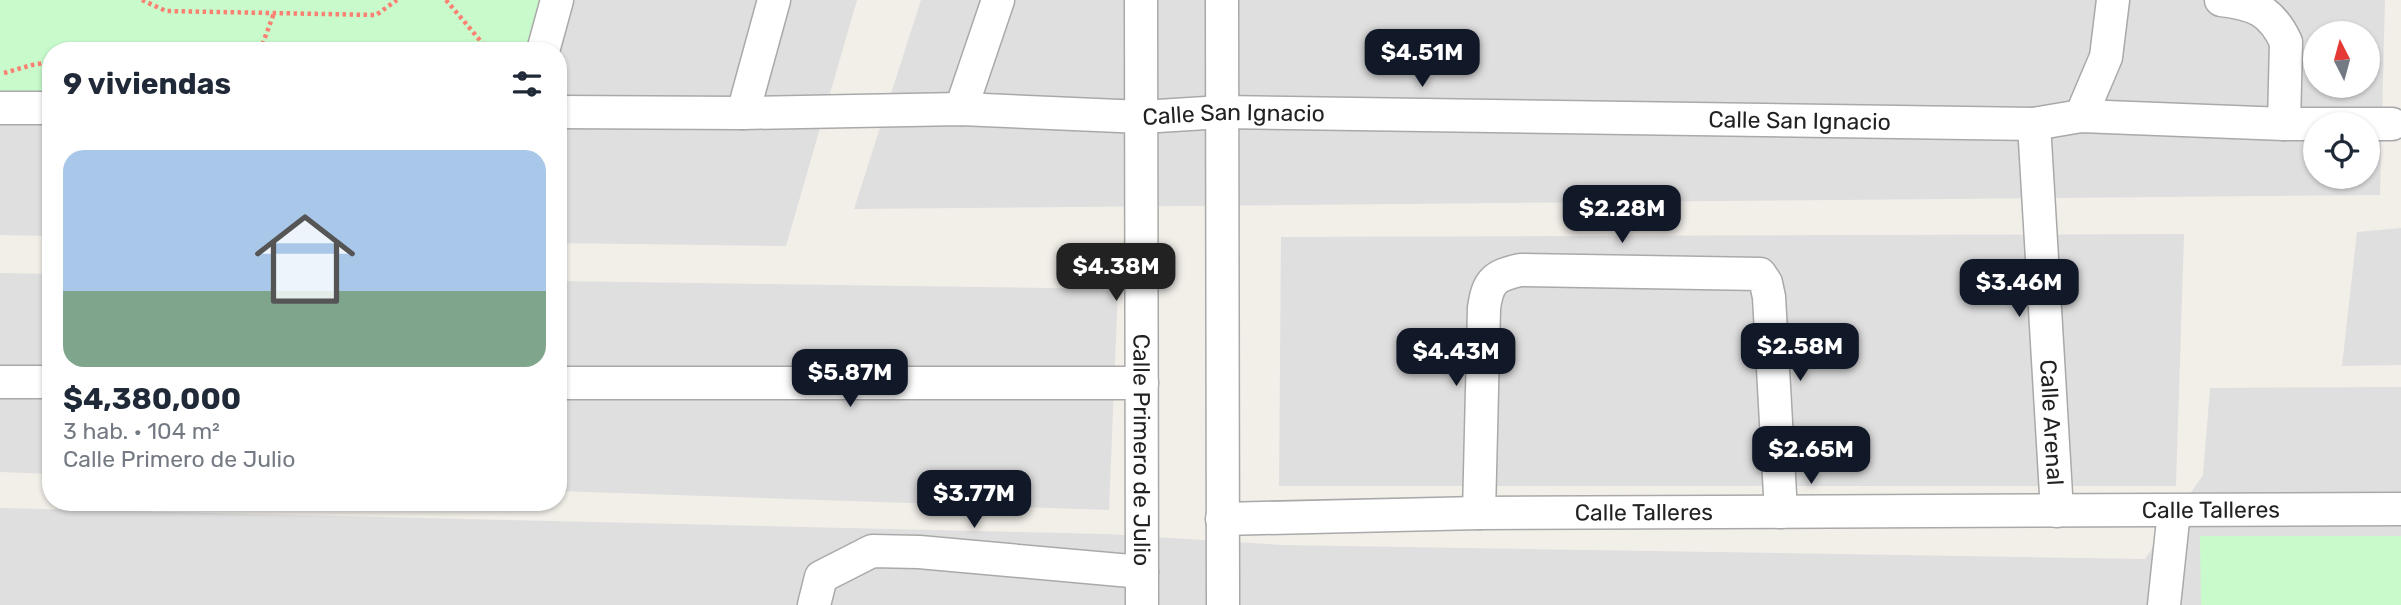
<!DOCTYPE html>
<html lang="es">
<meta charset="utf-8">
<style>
body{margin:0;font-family:Rubik,sans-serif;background:#f2f2f3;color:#1f2937;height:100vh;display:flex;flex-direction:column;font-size:26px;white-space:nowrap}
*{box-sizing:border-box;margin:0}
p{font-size:23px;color:#747a83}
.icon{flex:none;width:38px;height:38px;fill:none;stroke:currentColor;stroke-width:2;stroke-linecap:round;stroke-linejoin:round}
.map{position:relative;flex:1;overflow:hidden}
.drawer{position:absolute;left:42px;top:42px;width:525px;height:469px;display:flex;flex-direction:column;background:#fff;border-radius:28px;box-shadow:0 2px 5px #0004}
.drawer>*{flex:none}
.needle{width:46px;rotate:354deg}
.controls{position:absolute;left:2303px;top:21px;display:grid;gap:14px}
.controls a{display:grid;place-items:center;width:77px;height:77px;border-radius:50%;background:#fff;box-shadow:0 2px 5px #0004;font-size:35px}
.price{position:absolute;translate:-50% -60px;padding:0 16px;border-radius:14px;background:#111827;color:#fff;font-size:23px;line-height:46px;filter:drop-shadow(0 2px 4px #0008)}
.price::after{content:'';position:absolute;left:50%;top:42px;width:21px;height:16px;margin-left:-10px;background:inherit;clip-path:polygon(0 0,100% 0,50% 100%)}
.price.selected{background:#222;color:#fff}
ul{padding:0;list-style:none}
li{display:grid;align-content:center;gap:14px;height:371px;padding:0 21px}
li span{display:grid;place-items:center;height:217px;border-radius:21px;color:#555}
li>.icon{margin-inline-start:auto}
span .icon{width:126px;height:126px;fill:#fffc;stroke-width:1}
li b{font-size:30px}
h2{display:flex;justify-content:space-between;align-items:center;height:84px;padding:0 21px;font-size:30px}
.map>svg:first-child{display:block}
.residential{fill:#e0dfdf;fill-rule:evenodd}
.park{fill:#c8facc}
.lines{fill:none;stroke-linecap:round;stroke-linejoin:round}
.minor-casing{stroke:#a9a9a9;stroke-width:35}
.path{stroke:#fa8072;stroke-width:4.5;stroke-dasharray:3.5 3.5;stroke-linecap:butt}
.minor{stroke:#fff;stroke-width:32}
.labels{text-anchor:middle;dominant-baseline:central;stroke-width:5;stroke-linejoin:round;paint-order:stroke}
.street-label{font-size:23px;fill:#222;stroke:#fff}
</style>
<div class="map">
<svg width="2401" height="605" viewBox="0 0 2401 605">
<rect width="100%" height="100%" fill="#f2efe9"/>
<path class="residential" d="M 0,0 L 857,0 L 786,246 L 558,243 L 558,51 L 51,51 L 51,236 L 0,235 Z
M 921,0 L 2385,0 L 2380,195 L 854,209 ZM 2315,33 L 2368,33 L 2368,86 L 2315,86 ZM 2315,124 L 2368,124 L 2368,177 L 2315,177 Z
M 2401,228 L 2401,365 L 2342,366 L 2357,232 Z
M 2184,234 L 2176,486 L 1279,486 L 1281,237 Z
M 0,273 L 51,274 L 51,474 L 0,472 Z
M 558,281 L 1118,289 L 1109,510 L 558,491 Z
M 2401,387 L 2401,605 L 0,605 L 0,508 L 1106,534 L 1283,545 L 2145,559 L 2203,475 L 2210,388 Z"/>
<path class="park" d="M 0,0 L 545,0 L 530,51 L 51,51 L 51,94 L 0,94 Z
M 2200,536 L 2401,536 L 2401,605 L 2201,605 Z"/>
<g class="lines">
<defs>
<g id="minor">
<path id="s1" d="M 1141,0 L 1142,605"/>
<path d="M 1222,0 L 1223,605"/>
<path d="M 2221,0 C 2254,4 2271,10 2286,42 L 2284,124"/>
<path d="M 543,51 L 557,0"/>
<path d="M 0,108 L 51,108"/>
<path d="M 961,109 L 998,0"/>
<path id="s2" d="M 558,112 L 743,113 L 961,109 L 1142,117 L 1222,112 L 2034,124 L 2081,116 L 2284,124 L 2392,124"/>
<path d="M 743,113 L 774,0"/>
<path d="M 2081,116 L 2106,57 L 2113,0"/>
<path id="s3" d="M 2034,124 L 2057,511"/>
<path d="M 0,382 L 51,382"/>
<path d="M 558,383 L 1142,383"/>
<path d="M 1479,513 L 1484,308 C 1488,281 1494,276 1520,270 L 1760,274 L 1766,283 L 1769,297 L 1781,512"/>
<path id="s4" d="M 1222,519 L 1479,513 L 2401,509"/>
<path d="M 814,605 L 821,577 L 872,551 L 919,552 L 1142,572"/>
<path d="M 2164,605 L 2174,511"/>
</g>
</defs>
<use href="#minor" class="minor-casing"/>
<path class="path" d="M 142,0 L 166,11 L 376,15 L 397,0
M 446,0 L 489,51
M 129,51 L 139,51
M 260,51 L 274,13
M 4,73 L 32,65 L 51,62"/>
<use href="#minor" class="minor"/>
</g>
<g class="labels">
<g class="street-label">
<text stroke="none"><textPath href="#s2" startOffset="676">Calle San Ignacio</textPath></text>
<text stroke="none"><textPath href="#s2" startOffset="1242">Calle San Ignacio</textPath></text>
<text stroke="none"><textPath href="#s3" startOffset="299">Calle Arenal</textPath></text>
<text stroke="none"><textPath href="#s1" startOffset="450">Calle Primero de Julio</textPath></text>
<text stroke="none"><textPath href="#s4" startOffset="989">Calle Talleres</textPath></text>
<text stroke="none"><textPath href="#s4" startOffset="422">Calle Talleres</textPath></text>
</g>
</g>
</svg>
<div class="controls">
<a><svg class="needle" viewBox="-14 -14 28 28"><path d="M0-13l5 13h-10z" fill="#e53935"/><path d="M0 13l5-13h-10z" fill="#747a83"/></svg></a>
<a><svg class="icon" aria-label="locate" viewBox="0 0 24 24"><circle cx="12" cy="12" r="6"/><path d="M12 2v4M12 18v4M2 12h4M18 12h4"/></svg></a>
</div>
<b class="price" style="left:1422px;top:89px">$4.51M</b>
<b class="price" style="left:1622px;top:245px">$2.28M</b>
<b class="price selected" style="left:1116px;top:303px">$4.38M</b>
<b class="price" style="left:2019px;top:319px">$3.46M</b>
<b class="price" style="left:1800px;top:383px">$2.58M</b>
<b class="price" style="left:1456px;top:388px">$4.43M</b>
<b class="price" style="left:850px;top:409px">$5.87M</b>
<b class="price" style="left:1811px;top:486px">$2.65M</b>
<b class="price" style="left:974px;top:530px">$3.77M</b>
<section class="drawer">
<h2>9 viviendas<svg class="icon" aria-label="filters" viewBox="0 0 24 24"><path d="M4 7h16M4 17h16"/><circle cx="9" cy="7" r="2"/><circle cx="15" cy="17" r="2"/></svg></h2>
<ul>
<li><span style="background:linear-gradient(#a9c7e8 65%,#7fa58c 0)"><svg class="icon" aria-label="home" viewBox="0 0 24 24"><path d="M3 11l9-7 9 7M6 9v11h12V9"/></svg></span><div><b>$4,380,000</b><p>3 hab. · 104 m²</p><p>Calle Primero de Julio</p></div></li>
</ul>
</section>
</div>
